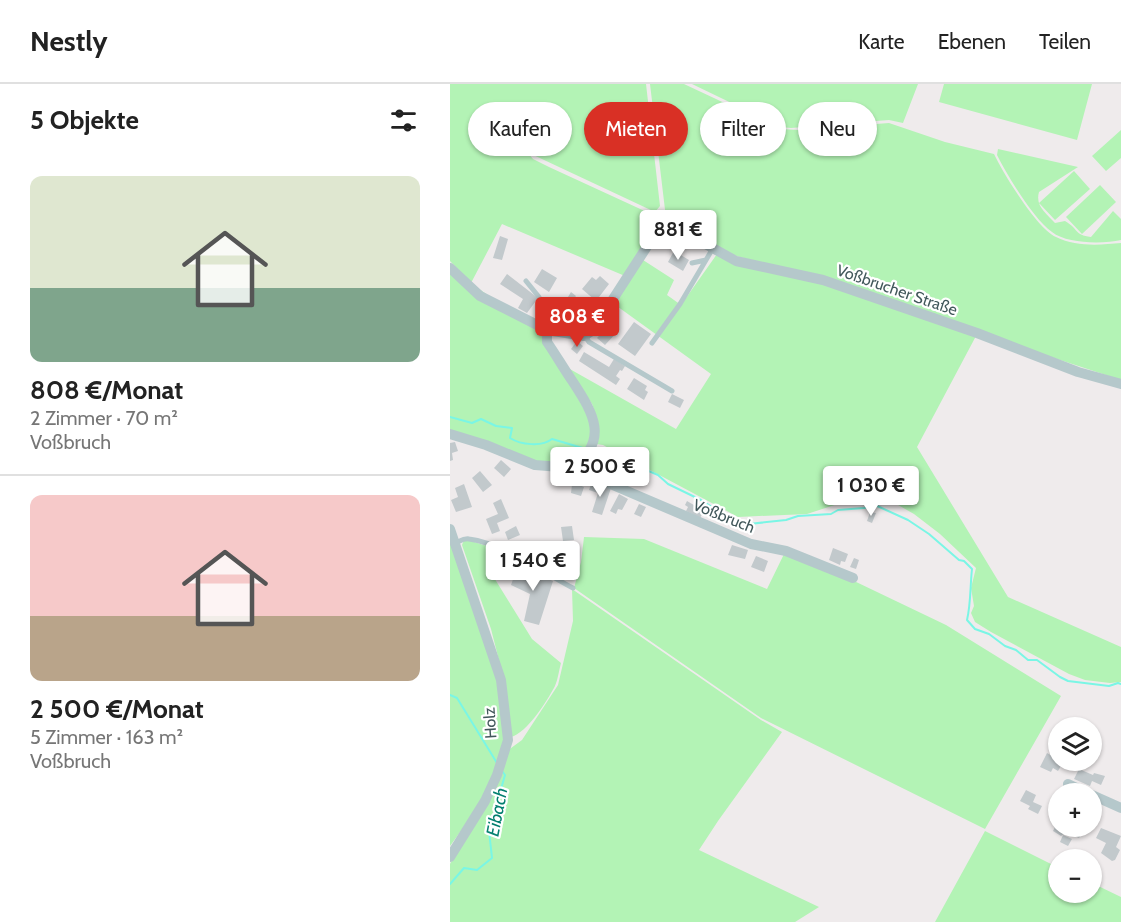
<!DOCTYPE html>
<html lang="de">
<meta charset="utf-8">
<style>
body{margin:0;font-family:Cabin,sans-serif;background:#f6f6f6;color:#222;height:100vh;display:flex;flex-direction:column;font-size:22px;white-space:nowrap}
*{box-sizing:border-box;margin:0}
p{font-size:20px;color:#767676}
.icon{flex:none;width:33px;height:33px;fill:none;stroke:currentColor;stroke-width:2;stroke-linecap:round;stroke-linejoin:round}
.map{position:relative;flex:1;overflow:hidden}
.side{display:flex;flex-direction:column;background:#fff;width:450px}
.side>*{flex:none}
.guide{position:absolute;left:18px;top:18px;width:562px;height:54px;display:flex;gap:12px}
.buttons{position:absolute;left:598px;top:633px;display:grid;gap:12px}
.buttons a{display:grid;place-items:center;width:54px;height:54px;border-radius:50%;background:#fff;box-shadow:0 2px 4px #0004;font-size:30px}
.price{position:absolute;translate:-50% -51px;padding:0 14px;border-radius:6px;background:#fff;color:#222;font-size:20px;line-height:39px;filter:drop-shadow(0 2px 3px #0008)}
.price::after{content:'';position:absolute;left:50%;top:36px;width:18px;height:14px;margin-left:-9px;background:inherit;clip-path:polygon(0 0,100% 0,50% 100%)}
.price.current{background:#d93025;color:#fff}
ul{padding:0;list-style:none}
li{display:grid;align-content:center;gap:12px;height:318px;padding:0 30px}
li+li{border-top:2px solid #e0e0e0}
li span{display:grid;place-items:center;height:186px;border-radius:12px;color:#555}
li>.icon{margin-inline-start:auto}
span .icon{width:108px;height:108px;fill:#fffc;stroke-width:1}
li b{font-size:26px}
h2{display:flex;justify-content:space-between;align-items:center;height:72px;padding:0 30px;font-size:26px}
.pill{padding:0 21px;border-radius:27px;background:#fff;box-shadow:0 2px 4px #0004;font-size:21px;line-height:54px}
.pill.current{background:#d93025;color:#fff}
header{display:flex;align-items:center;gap:36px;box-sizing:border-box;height:84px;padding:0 30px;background:#fff;border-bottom:2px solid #e0e0e0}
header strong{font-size:28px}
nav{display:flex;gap:33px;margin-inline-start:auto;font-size:21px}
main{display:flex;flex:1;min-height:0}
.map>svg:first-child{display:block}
.green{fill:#b3f3b5}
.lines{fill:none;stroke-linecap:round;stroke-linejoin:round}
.stream{stroke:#7af6e5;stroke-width:2}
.building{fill:#c2c9cc}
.lane{stroke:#b5c8cb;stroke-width:5}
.street{stroke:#b5c8cb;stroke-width:10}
.labels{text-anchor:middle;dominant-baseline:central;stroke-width:4.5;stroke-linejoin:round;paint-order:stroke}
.street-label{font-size:16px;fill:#42585b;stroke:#fff}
.water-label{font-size:18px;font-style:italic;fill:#058070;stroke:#fff}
</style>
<header>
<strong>Nestly</strong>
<nav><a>Karte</a><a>Ebenen</a><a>Teilen</a></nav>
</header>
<main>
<section class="side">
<h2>5 Objekte<svg class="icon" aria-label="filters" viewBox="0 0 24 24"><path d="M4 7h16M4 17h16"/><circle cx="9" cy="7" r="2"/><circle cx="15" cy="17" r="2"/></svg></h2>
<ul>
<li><span style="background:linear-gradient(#dfe7d0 60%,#7fa58c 0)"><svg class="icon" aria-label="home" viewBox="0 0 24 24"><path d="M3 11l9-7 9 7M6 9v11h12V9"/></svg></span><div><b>808 €/Monat</b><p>2 Zimmer · 70 m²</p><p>Voßbruch</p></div></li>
<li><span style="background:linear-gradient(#f6c9c9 65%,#b9a48a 0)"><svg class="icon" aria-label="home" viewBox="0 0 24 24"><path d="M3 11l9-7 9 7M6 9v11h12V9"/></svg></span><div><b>2 500 €/Monat</b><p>5 Zimmer · 163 m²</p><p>Voßbruch</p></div></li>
</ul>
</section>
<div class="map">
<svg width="671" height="838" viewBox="0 0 671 838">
<rect width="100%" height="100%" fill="#efebec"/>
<path class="green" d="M 0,0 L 196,0 L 210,122 L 205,128 L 77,68 L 83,75 L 99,83 L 212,135 L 175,192 L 52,140 L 21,199 L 0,177 Z
M 200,0 L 234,0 L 330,45 L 349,46 L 439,39 L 495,58 L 544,70 C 553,89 587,145 606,153 C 626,163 650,161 671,159 L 671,296 L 323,182 L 283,171 L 216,134 Z
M 242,0 L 468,0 L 453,39 L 439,36 L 426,37 L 341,44 L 331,43 Z
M 494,0 L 642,0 L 627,56 L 489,18 Z
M 671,46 L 671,74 L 656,87 L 642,72 Z
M 548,65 L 628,83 L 589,108 C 585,122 596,129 605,139 L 615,137 C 629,145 624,151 641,153 L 663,127 L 671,135 L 671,156 C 653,160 617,160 602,148 C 584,136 557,91 547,71 Z
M 624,87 L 640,105 L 605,136 L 589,119 Z
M 650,101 L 666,118 L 632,150 L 616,133 Z
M 267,170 L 376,200 L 526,252 L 467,363 L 558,513 L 671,563 L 671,598 L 660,599 L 635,596 L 619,590 L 541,548 L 525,538 L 521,529 L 524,522 L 521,504 L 526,484 L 490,450 L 464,430 L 434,413 L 406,414 L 357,430 L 288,433 L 153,361 L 146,360 L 147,334 L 142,320 L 118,284 L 226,345 L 261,290 L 164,220 L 193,176 L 224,196 L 217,211 L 231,221 Z
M 0,185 L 93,249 L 143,342 L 138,364 L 122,379 L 86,377 L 0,349 Z
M 0,452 L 49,596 L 57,655 L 34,715 L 0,762 Z
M 134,453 L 194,455 L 317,505 L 335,468 L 402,496 L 496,541 L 611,612 L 535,745 L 311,634 L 124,504 L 131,478 Z
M 14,456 L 18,456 L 56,468 L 43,492 L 82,555 L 111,579 C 109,586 108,595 105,602 C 97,617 77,649 61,653 L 54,596 L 41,545 L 12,461 Z
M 122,505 L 311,636 L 332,648 L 268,737 L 249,766 L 369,823 L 345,838 L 0,838 L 0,780 L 57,667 L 72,656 L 108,601 L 123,537 Z
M 535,747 L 609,784 L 609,808 L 642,808 L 642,799 L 671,813 L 671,838 L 485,838 Z"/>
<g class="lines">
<path class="stream" d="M 0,333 L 22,339 L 31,335 L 46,342 L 62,344 L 60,354 C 71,361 92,363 102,355 L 136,365
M 142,366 L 159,370 L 208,391 L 218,400 L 251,416 L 287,439 L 299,440 L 336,436 L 348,432 L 381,430 L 388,426 L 414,424 L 425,421 L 458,436 L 479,450 L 509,476 L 514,477 L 522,485 C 520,503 521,519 517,536 L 525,545 L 539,550 L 555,562 L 566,566 L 578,576 L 587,576 L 610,593 L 618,597 L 659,602 L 668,599 L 671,600
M 0,611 L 7,614 L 47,679
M 0,800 L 14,784 L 27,786 L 42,774 L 39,747 L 55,691 L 52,687"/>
</g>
<path class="building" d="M 50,152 L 58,155 L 52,176 L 43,174 Z
M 224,167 L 239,176 L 233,187 L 218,178 Z
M 92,185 L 107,194 L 99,208 L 84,198 Z
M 57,190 L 88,214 L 77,229 L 68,224 L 73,215 L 50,200 Z
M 150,192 L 159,200 L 146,217 L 132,205 L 142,193 L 146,196 Z
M 121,208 L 126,212 L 123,216 L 133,224 L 127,233 L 117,226 L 118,230 L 117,233 L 114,231 L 112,236 L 102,231 L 110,216 L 115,218 Z
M 184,238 L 201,250 L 185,272 L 168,260 Z
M 161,239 L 169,246 L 155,261 L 147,254 Z
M 127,257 L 133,262 L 127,270 L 121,265 Z
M 134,268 L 159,283 L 164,275 L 175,282 L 172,287 L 170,286 L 166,292 L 170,295 L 166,301 L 129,277 Z
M 184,294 L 197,302 L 195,306 L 198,308 L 194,316 L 177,305 Z
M 222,310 L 234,316 L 230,324 L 218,318 Z
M 5,358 L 8,367 L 2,369 L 3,376 L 0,377 L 0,359 Z
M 51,376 L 61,385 L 54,393 L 44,384 Z
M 30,387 L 42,401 L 33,408 L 22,394 Z
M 123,392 L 131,395 L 129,401 L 134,403 L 131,412 L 121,409 Z
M 142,398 L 151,401 L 148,409 L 152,410 L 155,402 L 161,404 L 152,431 L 142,428 L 148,409 L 139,406 Z
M 14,400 L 22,423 L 6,428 L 1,416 L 8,413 L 5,404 Z
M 169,410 L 178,415 L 172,426 L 168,425 L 166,430 L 160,427 Z
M 51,415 L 59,434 L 47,439 L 50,447 L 42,450 L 36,435 L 48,430 L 43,419 Z
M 237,417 L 254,427 L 250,434 L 236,427 L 238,423 L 235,421 Z
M 189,420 L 196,423 L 191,433 L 184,430 Z
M 420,428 L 426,429 L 422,439 L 417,437 Z
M 66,442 L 70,451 L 58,456 L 55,448 Z
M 122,442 L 124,456 L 113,457 L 111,443 Z
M 282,461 L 298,466 L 295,475 L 278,471 Z
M 383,464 L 398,470 L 395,478 L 391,477 L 390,481 L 379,476 Z
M 306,472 L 318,477 L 314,488 L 301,483 Z
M 404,474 L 409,476 L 406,485 L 400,483 Z
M 68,481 L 103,497 L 89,541 L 74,537 L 80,510 L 61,501 Z
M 597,669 L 609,676 L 618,676 L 615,682 L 612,680 L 608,687 L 603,684 L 601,688 L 590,683 Z
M 629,685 L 643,691 L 644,689 L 655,692 L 651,701 L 642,697 L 640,702 L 624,695 Z
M 576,706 L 586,711 L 583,718 L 592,722 L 588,730 L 578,725 L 580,722 L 570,717 Z
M 609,735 L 609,742 L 636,742 L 629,754 L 616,748 L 611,752 L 603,747 Z
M 651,744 L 671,752 L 666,763 L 670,766 L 665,776 L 662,777 L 651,769 L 656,759 L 646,754 Z
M 613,751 L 622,755 L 618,762 L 610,758 Z"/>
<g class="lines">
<path class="lane" d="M 242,179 L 256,176 L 263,164
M 76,197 L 89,213 L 96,244
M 135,252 L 139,258 L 222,307
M 202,259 L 230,220 L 256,176
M 5,459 C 10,457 14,454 19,455 C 52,459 94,489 123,504"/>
<path class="street" d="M 0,184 L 30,212 L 97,246 L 134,252 L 143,246 L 207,147 L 215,142 L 225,143 L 286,177 L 373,196 L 527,249 L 628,288 L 671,300
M 97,246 L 97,258 C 106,271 114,285 123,298 C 144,330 159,356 123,384
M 0,350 L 36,361 L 85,381 L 123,384 L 301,460 L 336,467 L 403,494
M 0,445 L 51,596 L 58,656 L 47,691 L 35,717 L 0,773
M 618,700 L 639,710
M 642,711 L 671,724"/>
</g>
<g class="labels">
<g class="street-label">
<text transform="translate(447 206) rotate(19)">Voßbrucher Straße</text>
<text transform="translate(274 432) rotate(22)">Voßbruch</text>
<text transform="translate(40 639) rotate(-94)">Holz</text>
</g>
<g class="water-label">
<text transform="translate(47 728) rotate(-79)">Eibach</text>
</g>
</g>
</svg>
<div class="buttons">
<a><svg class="icon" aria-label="layers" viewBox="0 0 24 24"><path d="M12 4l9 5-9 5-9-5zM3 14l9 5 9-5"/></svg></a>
<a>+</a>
<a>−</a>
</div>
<b class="price" style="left:228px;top:177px">881 €</b>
<b class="price current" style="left:127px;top:264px">808 €</b>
<b class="price" style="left:150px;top:414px">2 500 €</b>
<b class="price" style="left:421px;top:433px">1 030 €</b>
<b class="price" style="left:83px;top:508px">1 540 €</b>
<div class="guide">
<a class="pill">Kaufen</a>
<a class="pill current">Mieten</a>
<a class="pill">Filter</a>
<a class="pill">Neu</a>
</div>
</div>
</main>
